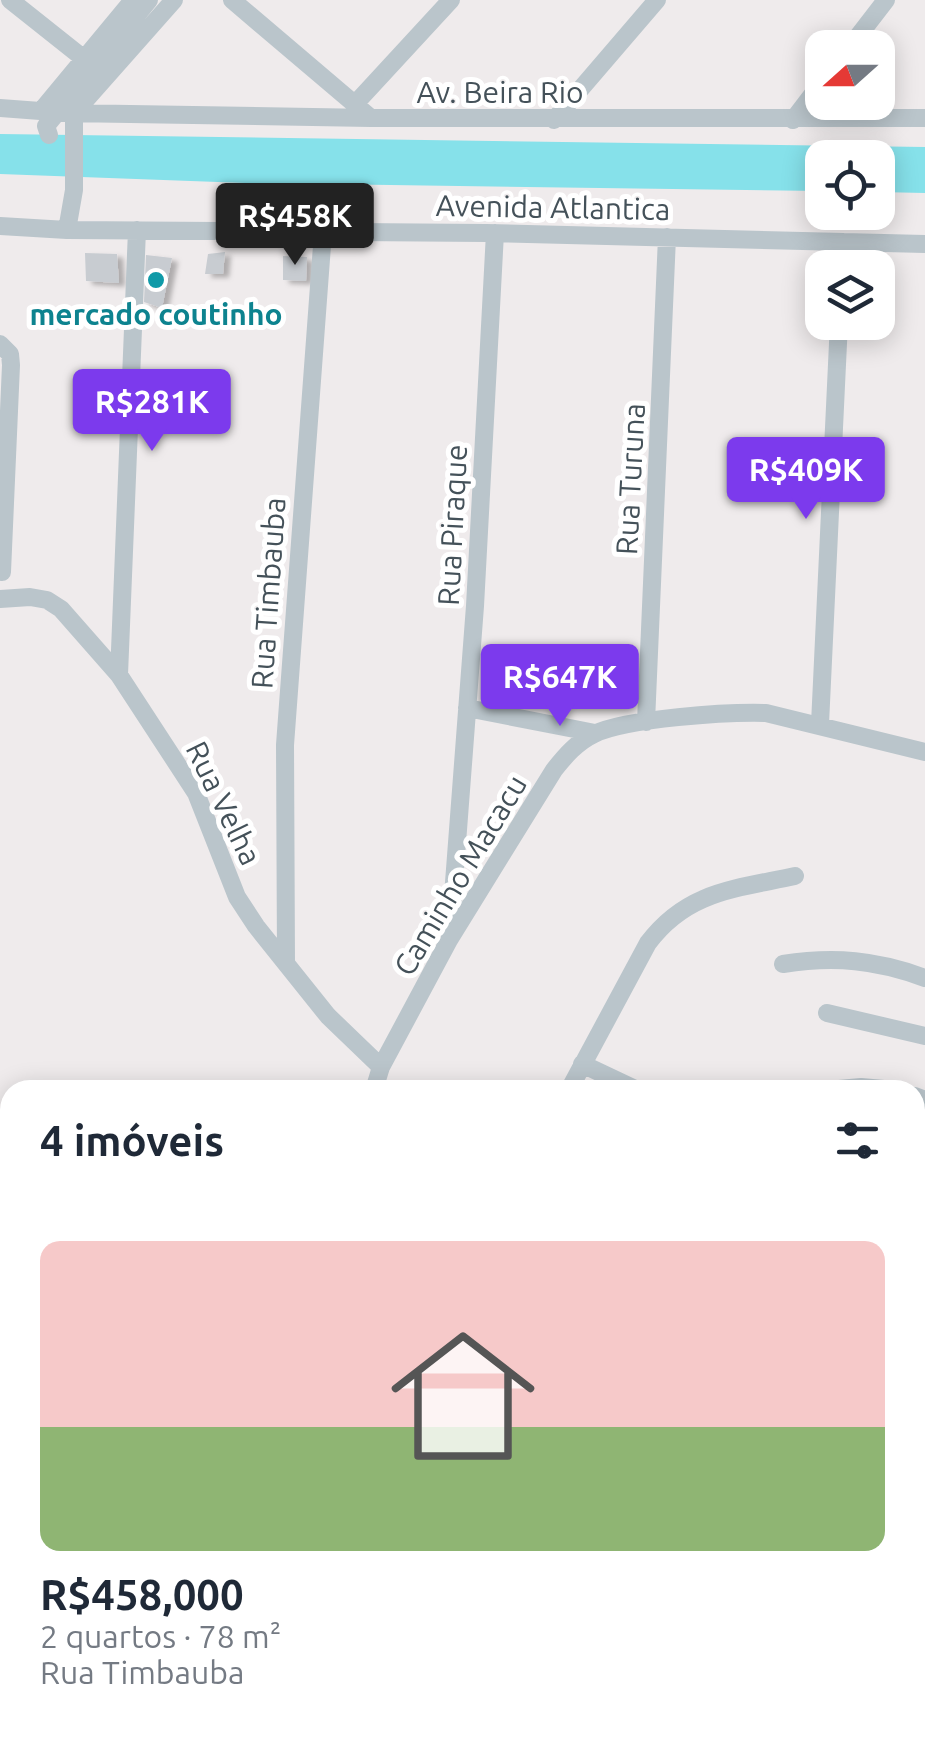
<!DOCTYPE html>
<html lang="pt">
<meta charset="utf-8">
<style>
body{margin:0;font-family:Ubuntu,sans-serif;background:#f6f6f7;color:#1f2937;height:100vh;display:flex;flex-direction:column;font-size:38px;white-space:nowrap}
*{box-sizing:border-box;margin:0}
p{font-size:32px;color:#747a83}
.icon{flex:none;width:55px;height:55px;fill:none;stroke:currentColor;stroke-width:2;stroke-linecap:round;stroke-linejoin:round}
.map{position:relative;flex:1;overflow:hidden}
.sheet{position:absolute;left:0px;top:1080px;width:925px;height:672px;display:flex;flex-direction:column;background:#fff;border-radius:30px 30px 0 0;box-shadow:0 5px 25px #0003}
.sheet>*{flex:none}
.needle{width:65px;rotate:249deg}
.controls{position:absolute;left:805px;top:30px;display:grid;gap:20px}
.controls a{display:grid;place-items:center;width:90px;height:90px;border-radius:20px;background:#fff;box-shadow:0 5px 25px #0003;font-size:50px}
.price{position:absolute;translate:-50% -85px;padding:0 22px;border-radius:10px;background:#7c3aed;color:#fff;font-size:32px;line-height:65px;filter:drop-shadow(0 2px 5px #0008)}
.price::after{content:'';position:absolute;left:50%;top:60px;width:30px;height:22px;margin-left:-15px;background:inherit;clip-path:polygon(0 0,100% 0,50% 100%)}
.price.active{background:#222;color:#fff}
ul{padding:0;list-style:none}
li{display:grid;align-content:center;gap:20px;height:530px;padding:0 40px}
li+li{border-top:2px solid #e0e1e3}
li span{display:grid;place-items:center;height:310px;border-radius:20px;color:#555}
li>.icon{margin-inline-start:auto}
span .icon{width:180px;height:180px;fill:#fffc;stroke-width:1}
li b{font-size:42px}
h2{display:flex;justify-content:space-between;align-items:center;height:120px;padding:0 40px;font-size:42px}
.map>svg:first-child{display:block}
.water{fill:#86e1ea}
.building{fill:#c8ccd1;filter:url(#shadow)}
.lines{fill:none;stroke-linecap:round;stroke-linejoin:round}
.minor{stroke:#bac5cb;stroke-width:18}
.culture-dot{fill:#0f9aa8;stroke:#fff;stroke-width:4}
.labels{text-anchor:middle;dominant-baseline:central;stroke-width:10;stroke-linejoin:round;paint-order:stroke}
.street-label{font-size:30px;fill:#445159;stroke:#fff}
.culture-label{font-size:30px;font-weight:bold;fill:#0d838f;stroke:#fff}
</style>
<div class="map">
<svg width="925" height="1752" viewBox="0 0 925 1752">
<defs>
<filter id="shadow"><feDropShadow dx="6" dy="3.5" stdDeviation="2.5" flood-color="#0004"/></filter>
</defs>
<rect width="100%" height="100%" fill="#efebec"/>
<path class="water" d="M 0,134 L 925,147 L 925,193 L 878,192 L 878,158 L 822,158 L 822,191 L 245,183 L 0,174 Z"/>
<path class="building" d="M 225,252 L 223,274 L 205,274 L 208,254 Z
M 85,253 L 117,254 L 119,283 L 86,281 Z
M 146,255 L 172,258 L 162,308 L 144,302 Z
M 283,256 L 307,257 L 306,281 L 283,280 Z"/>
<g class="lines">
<path class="minor" d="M 10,0 L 83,58
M 232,0 L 371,118
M 849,48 L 886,0
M 355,104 L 451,0
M 0,108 L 67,113 L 371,118 L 925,118
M 41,111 L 133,0
M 74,113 L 174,0
M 554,120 L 657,0
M 793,120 L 822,82
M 49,135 L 46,126 L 149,0
M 0,226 L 67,230 L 486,233 L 925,244
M 67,230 L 74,190 L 74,113
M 841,268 L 843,242
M 0,344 L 10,354 L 11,365 L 2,572
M 0,599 L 30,597 L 47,600 L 61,609 L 119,675 L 196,793 L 237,897 L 256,926 L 328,1016 L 381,1067
M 119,675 L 137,230
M 467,708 L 595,733
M 646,722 L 667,237
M 820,724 L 839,322
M 450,935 L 475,606 L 495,233
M 286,960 L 285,745 L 323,232
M 783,964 C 834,956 877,960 925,978
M 827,1013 L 925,1036
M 582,1064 L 637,1090
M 374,1090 L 381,1067 L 449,940 L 554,770 C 565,756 577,742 594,734 C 628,718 727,712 766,713 L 925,752
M 569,1090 L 648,943 C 687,891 735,889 795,876
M 828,1090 L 861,1087 L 895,1090
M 915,1096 L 925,1100
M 915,1155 L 925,1141
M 915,1228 L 925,1234
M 915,1342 L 925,1346
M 915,1402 L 925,1381
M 915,1450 L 925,1452
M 0,1564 L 10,1578
M 925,1659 L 925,1658
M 0,1713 L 10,1719
M 51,1742 L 67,1752
M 341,1742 L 352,1752
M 416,1742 L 417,1752
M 608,1742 L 615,1752
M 690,1742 L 697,1752
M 829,1742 L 838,1752
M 180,1752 L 187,1742"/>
</g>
<circle class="culture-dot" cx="156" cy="280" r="10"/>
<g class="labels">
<g class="street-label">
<text x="500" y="92">Av. Beira Rio</text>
<text transform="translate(553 207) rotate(1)">Avenida Atlantica</text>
<text transform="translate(630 479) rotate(-87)">Rua Turuna</text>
<text transform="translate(452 525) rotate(-87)">Rua Piraque</text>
<text transform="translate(268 593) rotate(-86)">Rua Timbauba</text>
<text transform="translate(224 803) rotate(64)">Rua Velha</text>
<text transform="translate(460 875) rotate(-59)">Caminho Macacu</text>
</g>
<g class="culture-label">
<text x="156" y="314">mercado coutinho</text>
</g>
</g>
</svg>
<div class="controls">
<a><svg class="needle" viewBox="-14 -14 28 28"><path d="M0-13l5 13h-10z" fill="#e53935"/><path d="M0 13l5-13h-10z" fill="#747a83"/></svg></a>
<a><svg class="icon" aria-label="locate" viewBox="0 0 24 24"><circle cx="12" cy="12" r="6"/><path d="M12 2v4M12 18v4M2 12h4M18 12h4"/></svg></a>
<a><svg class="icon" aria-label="layers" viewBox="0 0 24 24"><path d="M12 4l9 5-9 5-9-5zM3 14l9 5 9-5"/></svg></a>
</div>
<b class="price active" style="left:295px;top:268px">R$458K</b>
<b class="price" style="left:152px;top:454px">R$281K</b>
<b class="price" style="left:806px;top:522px">R$409K</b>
<b class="price" style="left:560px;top:729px">R$647K</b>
<section class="sheet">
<h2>4 imóveis<svg class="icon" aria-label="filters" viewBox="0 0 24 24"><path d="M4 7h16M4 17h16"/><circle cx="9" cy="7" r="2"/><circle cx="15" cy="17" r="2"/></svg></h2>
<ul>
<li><span style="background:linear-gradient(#f6c9c9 60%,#8fb573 0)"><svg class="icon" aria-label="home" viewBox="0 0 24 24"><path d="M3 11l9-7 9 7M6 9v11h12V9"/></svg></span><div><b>R$458,000</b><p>2 quartos · 78 m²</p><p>Rua Timbauba</p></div></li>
</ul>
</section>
</div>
